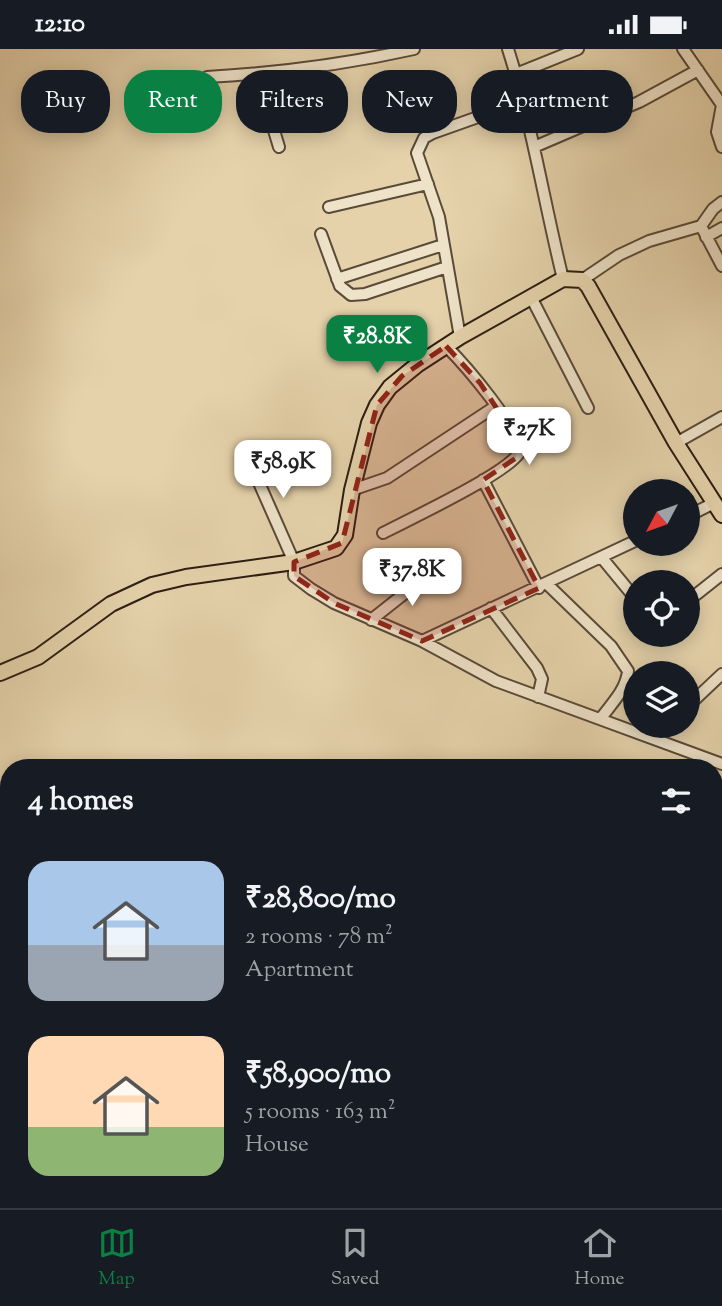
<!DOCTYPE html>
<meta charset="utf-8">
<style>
body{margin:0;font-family:"Sorts Mill Goudy",serif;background:#242831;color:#f1f3f6;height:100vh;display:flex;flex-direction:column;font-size:26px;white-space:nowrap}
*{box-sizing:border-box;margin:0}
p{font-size:23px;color:#9ea1a6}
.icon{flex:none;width:38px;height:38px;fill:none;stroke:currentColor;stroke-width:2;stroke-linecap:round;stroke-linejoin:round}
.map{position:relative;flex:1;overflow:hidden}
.panel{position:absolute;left:0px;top:710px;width:723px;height:450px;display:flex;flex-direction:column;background:#171b24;border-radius:28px 28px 0 0;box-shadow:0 4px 18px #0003}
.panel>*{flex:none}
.banner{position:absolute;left:21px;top:21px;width:681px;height:63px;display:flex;gap:14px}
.needle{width:46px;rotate:229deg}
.buttons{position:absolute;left:623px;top:430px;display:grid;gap:14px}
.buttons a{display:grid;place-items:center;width:77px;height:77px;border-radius:50%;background:#171b24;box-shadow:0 4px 18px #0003;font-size:35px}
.price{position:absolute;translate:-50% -60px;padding:0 16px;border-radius:14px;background:#fff;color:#222;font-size:23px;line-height:46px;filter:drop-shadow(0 2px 4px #0008)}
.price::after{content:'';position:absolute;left:50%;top:42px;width:21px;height:16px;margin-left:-10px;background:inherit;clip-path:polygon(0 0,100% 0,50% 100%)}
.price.on{background:#0b8043;color:#fff}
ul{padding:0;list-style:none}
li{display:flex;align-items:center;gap:21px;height:175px;padding:0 28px}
li span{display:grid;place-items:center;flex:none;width:196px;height:140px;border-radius:21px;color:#555}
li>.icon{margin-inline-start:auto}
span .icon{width:84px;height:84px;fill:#fffc;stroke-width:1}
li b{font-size:30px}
h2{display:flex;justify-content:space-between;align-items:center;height:84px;padding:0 28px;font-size:30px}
.tag{padding:0 24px;border-radius:28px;background:#171b24;box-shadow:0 4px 18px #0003;font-size:24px;line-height:63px}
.tag.on{background:#0b8043;color:#fff}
.status{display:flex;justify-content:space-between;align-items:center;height:49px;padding:0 35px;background:#171b24;direction:ltr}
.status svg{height:19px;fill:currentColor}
.dock{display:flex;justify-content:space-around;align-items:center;height:98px;border-top:2px solid #363941;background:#171b24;font-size:19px;color:#9ea1a6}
.dock a{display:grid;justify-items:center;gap:4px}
.dock .on{color:#0b8043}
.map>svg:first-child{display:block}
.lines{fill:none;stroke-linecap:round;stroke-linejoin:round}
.canal{stroke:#a69477;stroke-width:10}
.minor-casing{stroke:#5a4a38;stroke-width:14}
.major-casing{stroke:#2c1d12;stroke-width:18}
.minor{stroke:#eee2c8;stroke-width:10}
.major{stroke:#e5d2ab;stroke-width:14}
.marked{fill:#8f2418;fill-opacity:0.2;stroke:#8f2418;stroke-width:5;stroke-dasharray:14 9;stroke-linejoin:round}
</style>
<div class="status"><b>12:10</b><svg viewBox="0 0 49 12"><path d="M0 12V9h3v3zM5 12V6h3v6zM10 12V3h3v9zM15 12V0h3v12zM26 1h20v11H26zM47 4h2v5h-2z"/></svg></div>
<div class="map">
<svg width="722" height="1159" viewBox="0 0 722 1159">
<rect width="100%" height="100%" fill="#e5d2ab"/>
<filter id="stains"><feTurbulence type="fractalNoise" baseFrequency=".00286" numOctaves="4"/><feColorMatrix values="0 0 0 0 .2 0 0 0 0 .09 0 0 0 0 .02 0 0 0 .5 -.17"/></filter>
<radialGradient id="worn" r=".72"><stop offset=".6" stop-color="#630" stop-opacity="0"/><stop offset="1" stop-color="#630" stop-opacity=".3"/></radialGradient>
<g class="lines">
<path class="canal" d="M 714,920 L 722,919
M 0,922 L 9,928"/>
<defs>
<path id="minor" d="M 508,0 C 532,75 544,153 563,230
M 683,0 L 722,56 L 717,83 L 722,98
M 257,25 L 279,98
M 516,25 L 578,0
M 207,28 C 277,24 347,15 414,0
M 534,98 L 639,53 L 698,21
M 329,158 L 428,135
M 701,177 L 722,217
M 321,185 L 340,237 L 351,246 L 365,245 L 447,218
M 706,188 L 722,179
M 337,230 L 443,196
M 582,231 L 619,206 L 649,192 L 701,177 L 713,160 L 722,153
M 531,248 L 588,359
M 460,288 L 439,168 L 417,104 L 424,89 L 433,84 L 523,52
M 676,394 L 722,368
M 245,402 L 294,513 L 294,527 L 311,540 L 334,554 L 422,592 L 496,632 L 722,715
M 483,431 L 539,539
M 352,441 L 387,429 L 496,357
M 688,467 L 714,454
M 383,484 C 410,470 506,425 519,404 C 523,382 463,314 446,297
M 602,509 L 635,549
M 547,535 L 611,597 L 628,622 C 626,641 612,654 601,669
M 688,552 L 722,525
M 491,559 L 537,619 L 542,630 L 538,648
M 371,571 L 433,522
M 422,592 L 635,492
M 688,657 L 722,625
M 653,689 L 666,677
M 0,882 L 9,888
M 714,1018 L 722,1010
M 661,1159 L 663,1152"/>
<path id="major" d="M 0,624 L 38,608 L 111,555 L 152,536 L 186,528 L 294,513 L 336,499 L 345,486 L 352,441 L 369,374 L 377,356 L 390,338 L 417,316 L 460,288 L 563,230 L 582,231 L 588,237 L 676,394 L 722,466"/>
</defs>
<use href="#minor" class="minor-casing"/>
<use href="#major" class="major-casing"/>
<use href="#minor" class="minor"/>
<use href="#major" class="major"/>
</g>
<path class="marked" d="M 446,297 L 480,334 L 518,392 L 516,409 L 483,431 L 539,539 L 422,592 L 334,554 L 294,527 L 294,513 L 342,494 L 377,356 L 402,327 Z"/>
<rect width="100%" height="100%" filter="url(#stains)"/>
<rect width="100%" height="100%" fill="url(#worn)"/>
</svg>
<div class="buttons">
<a><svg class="needle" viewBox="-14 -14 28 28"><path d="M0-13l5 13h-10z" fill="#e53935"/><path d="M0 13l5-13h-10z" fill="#9ea1a6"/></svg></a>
<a><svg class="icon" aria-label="locate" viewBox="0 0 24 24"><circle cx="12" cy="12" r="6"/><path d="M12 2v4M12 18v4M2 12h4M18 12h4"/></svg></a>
<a><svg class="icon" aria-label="layers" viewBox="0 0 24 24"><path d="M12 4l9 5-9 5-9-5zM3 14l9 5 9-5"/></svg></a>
</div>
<b class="price on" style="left:377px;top:326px">₹28.8K</b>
<b class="price" style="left:529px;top:418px">₹27K</b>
<b class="price" style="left:283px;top:451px">₹58.9K</b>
<b class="price" style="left:412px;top:559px">₹37.8K</b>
<div class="banner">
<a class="tag">Buy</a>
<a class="tag on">Rent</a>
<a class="tag">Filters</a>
<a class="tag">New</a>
<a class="tag">Apartment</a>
</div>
<section class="panel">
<h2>4 homes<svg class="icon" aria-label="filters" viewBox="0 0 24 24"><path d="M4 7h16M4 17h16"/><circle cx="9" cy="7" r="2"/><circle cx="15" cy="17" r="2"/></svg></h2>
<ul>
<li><span style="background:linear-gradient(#a9c7e8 60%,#9aa5b1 0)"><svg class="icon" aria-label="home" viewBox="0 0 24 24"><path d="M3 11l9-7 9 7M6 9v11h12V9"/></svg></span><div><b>₹28,800/mo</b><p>2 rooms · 78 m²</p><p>Apartment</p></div></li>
<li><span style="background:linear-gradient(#ffd9b3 65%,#8fb573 0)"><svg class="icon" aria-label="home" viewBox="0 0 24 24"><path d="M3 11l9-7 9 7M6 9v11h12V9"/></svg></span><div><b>₹58,900/mo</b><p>5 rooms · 163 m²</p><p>House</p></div></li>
</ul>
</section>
</div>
<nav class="dock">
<a class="on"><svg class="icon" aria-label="map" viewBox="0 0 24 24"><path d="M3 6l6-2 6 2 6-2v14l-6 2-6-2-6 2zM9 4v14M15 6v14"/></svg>Map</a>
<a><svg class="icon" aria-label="saved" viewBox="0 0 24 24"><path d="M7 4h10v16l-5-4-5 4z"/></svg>Saved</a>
<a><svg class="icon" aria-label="home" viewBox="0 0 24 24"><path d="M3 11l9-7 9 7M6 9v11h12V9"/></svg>Home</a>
</nav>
